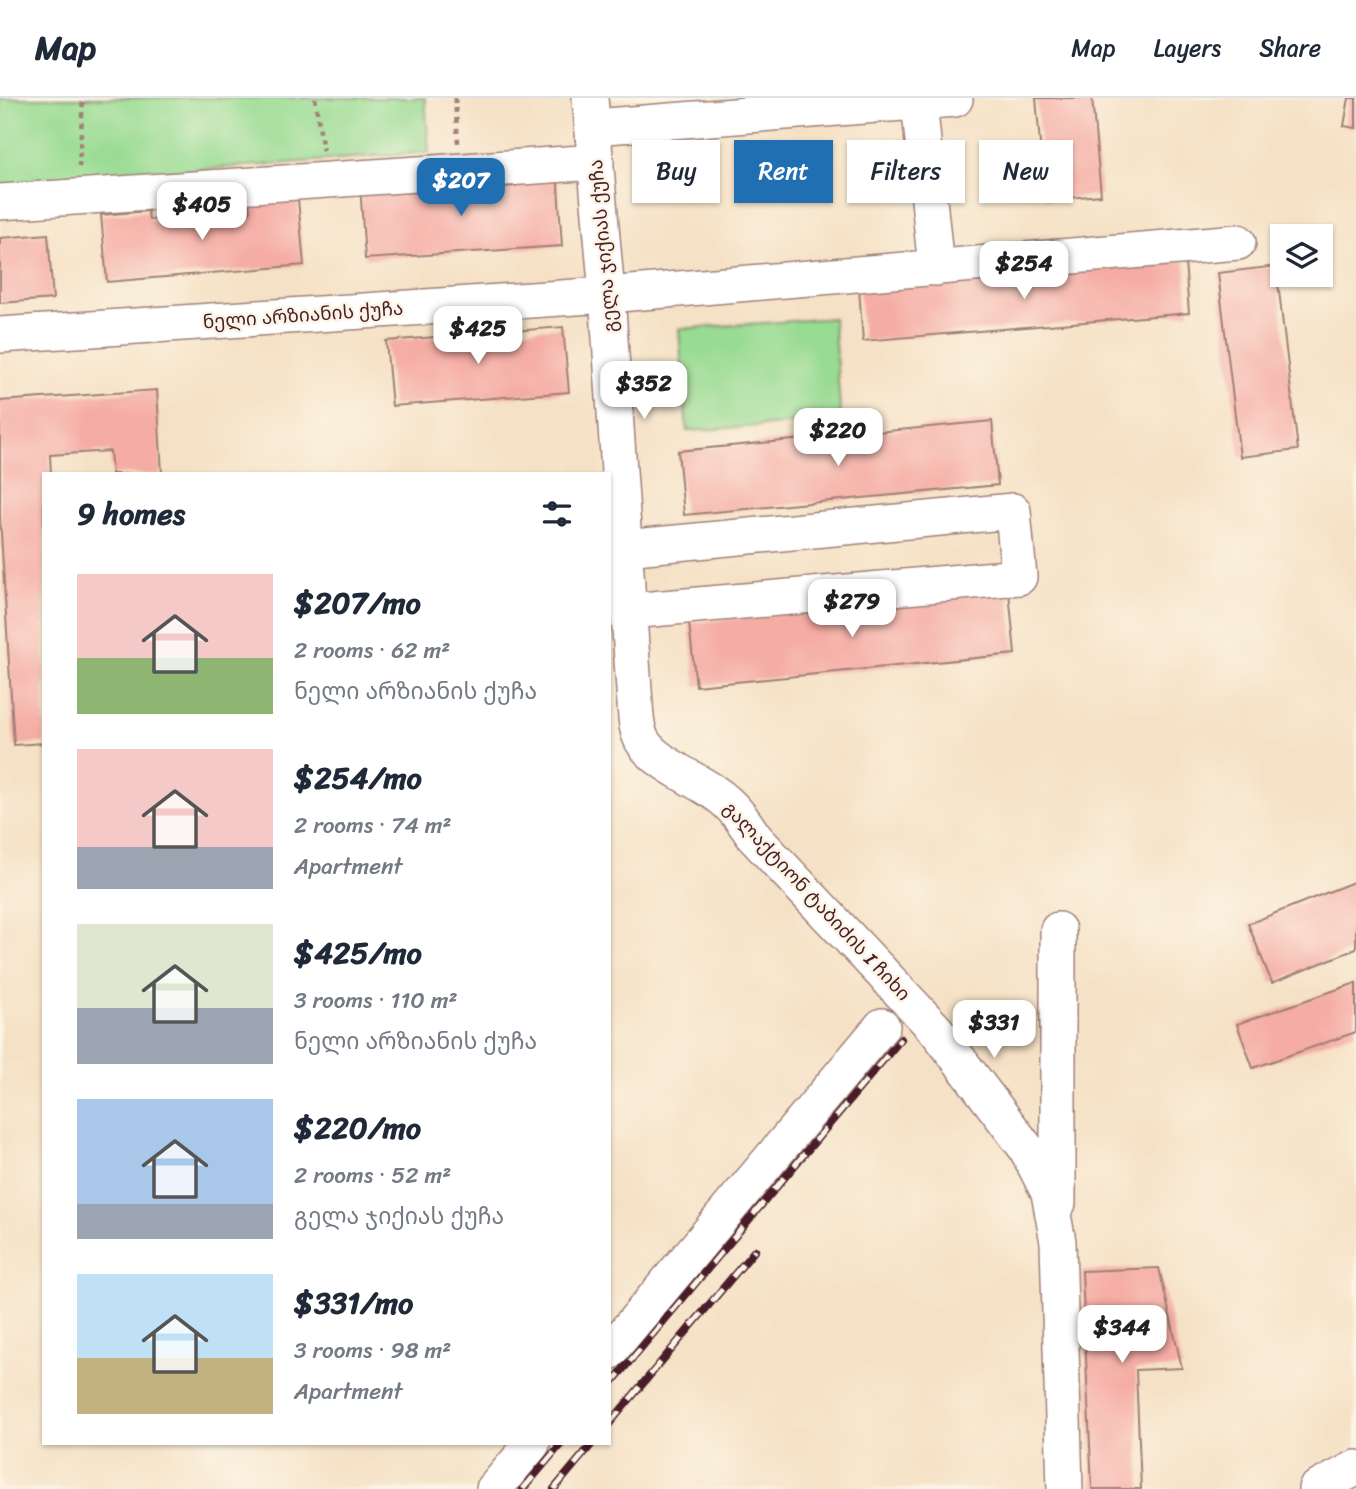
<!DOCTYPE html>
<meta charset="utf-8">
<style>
body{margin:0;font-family:Sriracha,"Noto Sans Georgian",sans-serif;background:#f6f6f7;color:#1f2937;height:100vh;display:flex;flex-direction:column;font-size:26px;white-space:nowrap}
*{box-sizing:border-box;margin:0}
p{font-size:23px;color:#747a83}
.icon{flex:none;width:38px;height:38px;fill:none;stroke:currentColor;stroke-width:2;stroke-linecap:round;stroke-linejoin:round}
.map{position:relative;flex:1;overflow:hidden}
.panel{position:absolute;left:42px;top:374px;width:569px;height:973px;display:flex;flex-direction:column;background:#fff;border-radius:0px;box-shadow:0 2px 5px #0004}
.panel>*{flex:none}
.guide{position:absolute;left:632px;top:42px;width:618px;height:63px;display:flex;gap:14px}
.fabs{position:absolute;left:1270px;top:126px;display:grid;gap:14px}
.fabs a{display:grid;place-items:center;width:63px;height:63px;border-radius:0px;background:#fff;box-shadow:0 2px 5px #0004;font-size:35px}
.price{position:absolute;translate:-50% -60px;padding:0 16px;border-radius:14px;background:#fff;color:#222;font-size:23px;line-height:46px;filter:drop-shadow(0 2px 4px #0008)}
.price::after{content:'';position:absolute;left:50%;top:42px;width:21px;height:16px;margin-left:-10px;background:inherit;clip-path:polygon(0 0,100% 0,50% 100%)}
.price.on{background:#1f6fb2;color:#fff}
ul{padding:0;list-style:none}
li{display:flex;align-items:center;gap:21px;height:175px;padding:0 35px}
li span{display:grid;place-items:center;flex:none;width:196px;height:140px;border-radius:0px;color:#555}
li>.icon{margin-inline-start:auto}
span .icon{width:84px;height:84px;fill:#fffc;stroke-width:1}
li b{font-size:30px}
h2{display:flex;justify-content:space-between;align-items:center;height:84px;padding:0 35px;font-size:30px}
.tag{padding:0 24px;border-radius:0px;background:#fff;box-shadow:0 2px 5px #0004;font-size:24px;line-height:63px}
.tag.on{background:#1f6fb2;color:#fff}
header{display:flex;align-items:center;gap:42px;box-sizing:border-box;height:98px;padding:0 35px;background:#fff;border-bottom:2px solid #e0e1e3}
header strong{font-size:33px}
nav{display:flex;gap:38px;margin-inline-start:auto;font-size:24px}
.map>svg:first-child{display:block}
.green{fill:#98db92;stroke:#717d5e;stroke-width:2}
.building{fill:#f5aca4}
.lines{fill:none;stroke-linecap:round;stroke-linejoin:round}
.minor-casing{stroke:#a08078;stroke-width:38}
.path{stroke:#a08078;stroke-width:4.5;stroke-dasharray:5 5;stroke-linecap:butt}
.minor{stroke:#fff;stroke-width:35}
.rail-casing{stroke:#4a1f2b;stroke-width:8}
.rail{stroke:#fcf5e5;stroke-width:5;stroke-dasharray:16;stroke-linecap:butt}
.labels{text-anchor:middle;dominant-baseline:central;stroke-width:5;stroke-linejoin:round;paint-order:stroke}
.street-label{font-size:19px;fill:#4a1f2b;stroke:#fcf5e5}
</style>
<header>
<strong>Map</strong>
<nav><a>Map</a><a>Layers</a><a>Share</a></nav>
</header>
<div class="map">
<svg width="1356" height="1391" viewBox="0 0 1356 1391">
<rect width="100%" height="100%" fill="#fcf5e5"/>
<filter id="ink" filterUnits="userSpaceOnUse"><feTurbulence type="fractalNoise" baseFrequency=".0143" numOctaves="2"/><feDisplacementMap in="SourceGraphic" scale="14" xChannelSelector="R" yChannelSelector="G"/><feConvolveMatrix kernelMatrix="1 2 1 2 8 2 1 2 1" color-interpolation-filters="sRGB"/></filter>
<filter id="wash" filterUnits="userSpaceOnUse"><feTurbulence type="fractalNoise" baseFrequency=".00686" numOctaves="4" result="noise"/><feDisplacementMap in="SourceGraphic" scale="28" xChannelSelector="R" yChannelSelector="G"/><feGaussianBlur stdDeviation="1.57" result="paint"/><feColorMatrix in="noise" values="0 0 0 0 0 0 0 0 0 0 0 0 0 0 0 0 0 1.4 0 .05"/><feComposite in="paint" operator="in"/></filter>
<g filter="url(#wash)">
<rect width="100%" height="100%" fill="#f5e1c5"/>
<path class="green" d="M 0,0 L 425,0 L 429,54 L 0,87 Z
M 833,220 L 841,322 L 687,333 L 679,231 Z"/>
<g id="blocks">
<path class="building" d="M 1036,0 L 1092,0 L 1101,97 L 1045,102 Z
M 1349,0 L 1356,0 L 1356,30 L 1344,28 Z
M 557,73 L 562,148 L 365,161 L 360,86 L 400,84 L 401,95 L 516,88 L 516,76 Z
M 298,101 L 304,167 L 107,184 L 101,117 L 148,113 L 149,122 L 250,114 L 249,105 Z
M 48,136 L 53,201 L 0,205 L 0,140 Z
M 1185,163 L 1189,215 L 863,243 L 859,191 Z
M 1276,168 L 1298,352 L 1240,359 L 1218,175 Z
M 563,229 L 569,294 L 392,308 L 386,243 Z
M 157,292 L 162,376 L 112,376 L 110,353 L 50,357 L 51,376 L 44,376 L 44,645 L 14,647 L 0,420 L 0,303 Z
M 992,323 L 998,387 L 684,417 L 678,353 Z
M 1009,494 L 1015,556 L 696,588 L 689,525 Z
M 1356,783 L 1356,851 L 1272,885 L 1248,826 Z
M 1356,885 L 1356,934 L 1253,970 L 1237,926 Z
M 1159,1170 L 1182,1270 L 1136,1272 L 1141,1391 L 1092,1391 L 1082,1173 Z"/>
</g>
</g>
<g filter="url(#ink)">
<use href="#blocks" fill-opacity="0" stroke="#a08078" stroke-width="2"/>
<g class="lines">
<defs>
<path id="minor" d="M 590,0 L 607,197 L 635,606 C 636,619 636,633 643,644 C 655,664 695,681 715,695 C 733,707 743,722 755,740 L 937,933 L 1026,1050 L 1049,1095 L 1058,1144 L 1065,1391
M 919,4 L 936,170
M 593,29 L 955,1
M 0,104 L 596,64
M 0,237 L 607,197 L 1238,144
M 624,450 L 1013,413 L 1019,479 L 629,513
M 1058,1105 L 1058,832
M 609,1254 L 882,928
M 494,1391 L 532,1346
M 1316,1391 L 1356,1370"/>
</defs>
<use href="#minor" class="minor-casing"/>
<path class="path" d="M 315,0 L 323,53
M 455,0 L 458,45
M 79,69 L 83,0"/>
<use href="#minor" class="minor"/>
<defs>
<path id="rail" d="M 609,1288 L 901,941
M 609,1326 L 755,1152
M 523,1391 L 561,1346
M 554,1391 L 592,1346"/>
</defs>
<use href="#rail" class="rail-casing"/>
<use href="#rail" class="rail"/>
</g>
</g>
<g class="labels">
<g class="street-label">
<text transform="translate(603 148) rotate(-95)">გელა ჯიქიას ქუჩა</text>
<text transform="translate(303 217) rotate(-4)">ნელი არზიანის ქუჩა</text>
<text transform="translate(817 803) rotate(47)">გალაქტიონ ტაბიძის I ჩიხი</text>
</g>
</g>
</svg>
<div class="fabs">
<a><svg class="icon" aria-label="layers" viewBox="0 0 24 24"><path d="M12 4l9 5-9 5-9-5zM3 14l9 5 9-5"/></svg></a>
</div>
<b class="price on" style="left:461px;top:120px">$207</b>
<b class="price" style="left:202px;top:144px">$405</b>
<b class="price" style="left:1024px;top:203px">$254</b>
<b class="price" style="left:478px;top:268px">$425</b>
<b class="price" style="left:644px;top:323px">$352</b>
<b class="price" style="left:838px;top:370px">$220</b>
<b class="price" style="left:852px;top:541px">$279</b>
<b class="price" style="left:994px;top:962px">$331</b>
<b class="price" style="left:1122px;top:1267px">$344</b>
<div class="guide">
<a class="tag">Buy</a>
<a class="tag on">Rent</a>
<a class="tag">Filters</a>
<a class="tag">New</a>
</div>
<section class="panel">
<h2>9 homes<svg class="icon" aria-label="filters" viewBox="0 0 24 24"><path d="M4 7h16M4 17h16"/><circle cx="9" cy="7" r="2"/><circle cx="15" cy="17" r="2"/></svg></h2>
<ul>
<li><span style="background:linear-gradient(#f6c9c9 60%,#8fb573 0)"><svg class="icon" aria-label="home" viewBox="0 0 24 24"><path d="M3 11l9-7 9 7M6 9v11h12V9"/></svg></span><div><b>$207/mo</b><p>2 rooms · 62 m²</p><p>ნელი არზიანის ქუჩა</p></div></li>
<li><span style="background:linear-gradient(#f6c9c9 70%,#9aa5b1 0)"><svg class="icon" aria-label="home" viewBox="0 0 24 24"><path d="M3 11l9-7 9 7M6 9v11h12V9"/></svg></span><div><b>$254/mo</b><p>2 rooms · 74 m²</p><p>Apartment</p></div></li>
<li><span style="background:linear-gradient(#dfe7d0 60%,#9aa5b1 0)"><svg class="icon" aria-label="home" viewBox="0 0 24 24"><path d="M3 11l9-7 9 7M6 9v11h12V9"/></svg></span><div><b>$425/mo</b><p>3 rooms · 110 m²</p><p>ნელი არზიანის ქუჩა</p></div></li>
<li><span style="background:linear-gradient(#a9c7e8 75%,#9aa5b1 0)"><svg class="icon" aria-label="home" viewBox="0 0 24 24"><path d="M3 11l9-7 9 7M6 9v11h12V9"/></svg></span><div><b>$220/mo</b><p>2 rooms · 52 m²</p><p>გელა ჯიქიას ქუჩა</p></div></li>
<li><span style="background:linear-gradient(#bfe0f5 60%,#c2b280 0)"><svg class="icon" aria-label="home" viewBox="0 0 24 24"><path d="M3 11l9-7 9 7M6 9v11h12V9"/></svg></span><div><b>$331/mo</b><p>3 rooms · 98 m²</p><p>Apartment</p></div></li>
</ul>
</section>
</div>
